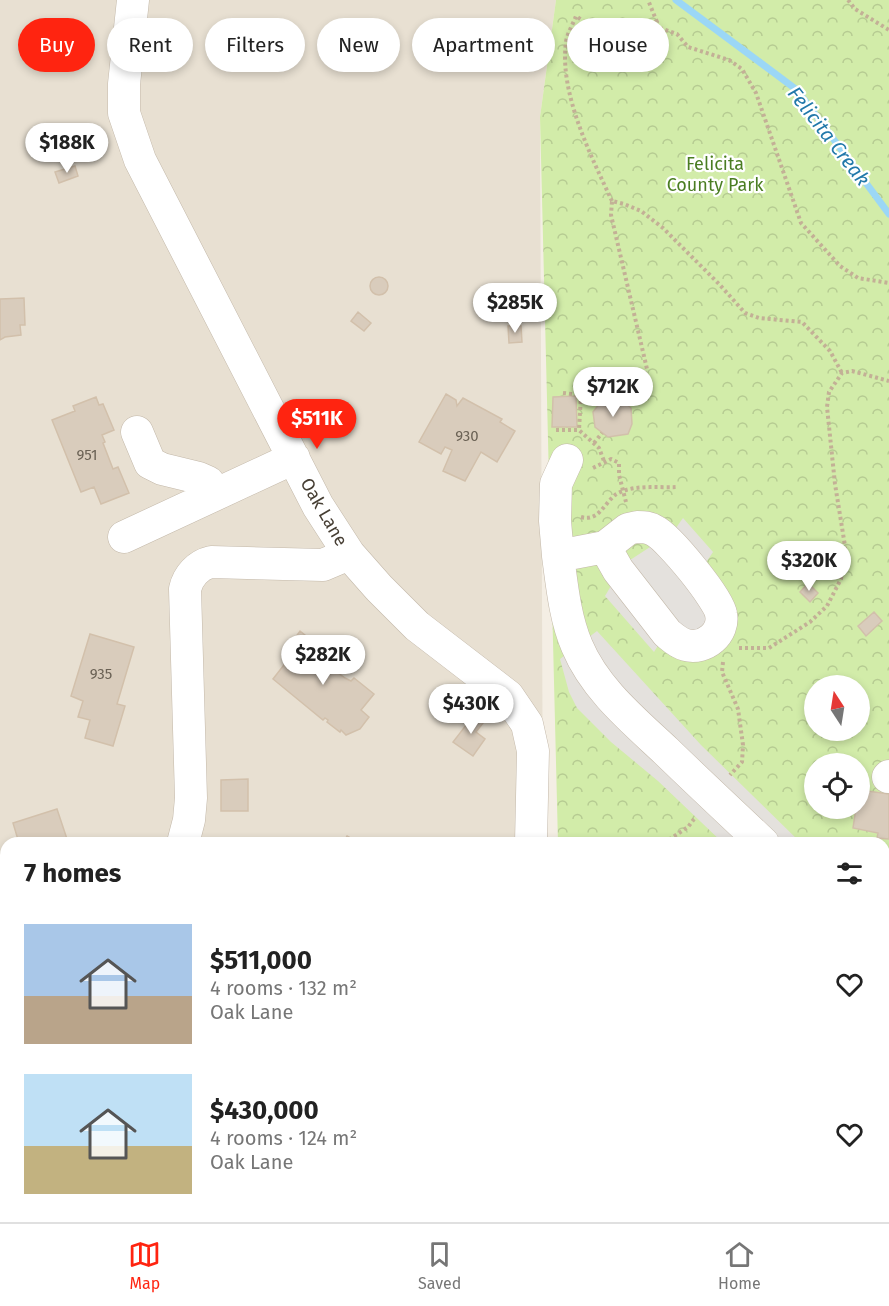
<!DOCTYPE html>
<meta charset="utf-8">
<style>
body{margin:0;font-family:"Fira Sans",sans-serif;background:#f2f2f2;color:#222;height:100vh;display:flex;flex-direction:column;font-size:22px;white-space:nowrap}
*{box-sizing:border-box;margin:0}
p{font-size:20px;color:#767676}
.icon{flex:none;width:33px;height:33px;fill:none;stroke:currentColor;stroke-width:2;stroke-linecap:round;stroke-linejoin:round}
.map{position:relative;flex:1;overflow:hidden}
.side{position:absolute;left:0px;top:837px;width:890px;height:386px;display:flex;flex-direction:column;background:#fff;border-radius:18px 18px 0 0;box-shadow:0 3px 9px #0003}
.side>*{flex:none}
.banner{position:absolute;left:18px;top:18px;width:854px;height:54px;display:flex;gap:12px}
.needle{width:39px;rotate:348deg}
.fabs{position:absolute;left:804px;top:675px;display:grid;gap:12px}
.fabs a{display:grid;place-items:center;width:66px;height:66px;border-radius:50%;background:#fff;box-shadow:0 3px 9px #0003;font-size:30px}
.price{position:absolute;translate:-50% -51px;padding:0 14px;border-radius:21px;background:#fff;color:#222;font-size:20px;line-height:39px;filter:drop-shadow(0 2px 3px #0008)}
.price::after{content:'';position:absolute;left:50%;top:36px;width:18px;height:14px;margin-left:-9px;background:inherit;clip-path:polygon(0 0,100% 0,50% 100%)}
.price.on{background:#ff2410;color:#fff}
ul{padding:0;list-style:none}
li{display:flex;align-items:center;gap:18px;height:150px;padding:0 24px}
li span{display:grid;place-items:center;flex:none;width:168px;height:120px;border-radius:0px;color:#555}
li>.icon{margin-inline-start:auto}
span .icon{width:72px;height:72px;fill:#fffc;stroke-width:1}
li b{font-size:26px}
h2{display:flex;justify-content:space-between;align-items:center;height:72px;padding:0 24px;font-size:26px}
.chip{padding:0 21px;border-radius:27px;background:#fff;box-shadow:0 3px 9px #0003;font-size:21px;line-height:54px}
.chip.on{background:#ff2410;color:#fff}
.dock{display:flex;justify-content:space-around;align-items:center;height:84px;border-top:2px solid #e0e0e0;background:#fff;font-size:16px;color:#767676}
.dock a{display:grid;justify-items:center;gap:3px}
.dock .on{color:#ff2410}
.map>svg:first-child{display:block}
.residential{fill:#e8e0d2}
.park{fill:url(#park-crowns);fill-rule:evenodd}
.parking{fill:#e4e1dd}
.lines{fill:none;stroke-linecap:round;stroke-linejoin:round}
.stream{stroke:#9bd7f6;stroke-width:7}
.building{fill:#d9ccbc;stroke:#d2c0ab;stroke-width:1.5}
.minor-casing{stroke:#c3b8a9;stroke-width:33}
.path{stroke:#c3b096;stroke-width:4;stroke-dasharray:3 3;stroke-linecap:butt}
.minor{stroke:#fff;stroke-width:32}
.labels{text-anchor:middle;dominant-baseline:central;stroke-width:4.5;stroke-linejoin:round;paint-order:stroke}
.number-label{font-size:15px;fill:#6b6255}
.park-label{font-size:18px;fill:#4a7d22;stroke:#fff}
.street-label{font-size:18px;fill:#463e33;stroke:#fff}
.water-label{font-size:20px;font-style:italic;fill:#2279aa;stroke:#fff}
</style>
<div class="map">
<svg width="889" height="1222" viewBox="0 0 889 1222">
<defs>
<pattern id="park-crowns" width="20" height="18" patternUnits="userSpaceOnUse" patternTransform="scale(1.5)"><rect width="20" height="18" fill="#d2eca9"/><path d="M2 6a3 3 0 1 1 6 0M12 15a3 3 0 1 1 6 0" fill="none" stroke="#b6cb92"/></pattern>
</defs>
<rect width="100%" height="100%" fill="#f4eee4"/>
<path class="residential" d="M 0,0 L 556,0 L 540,117 L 543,843 L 6,843 L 6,1216 L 544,1216 L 544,1222 L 0,1222 Z"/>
<path class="park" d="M 556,0 L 889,0 L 889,1222 L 553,1222 L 553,1216 L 884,1216 L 884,843 L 558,843 L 540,117 ZM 814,686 L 860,686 L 860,730 L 814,730 ZM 814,764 L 860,764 L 860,808 L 814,808 Z"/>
<path class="parking" d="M 683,518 L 713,552 L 703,567 L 725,638 L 662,639 L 654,652 L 605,596 L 624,564 L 673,532 Z
M 597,631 L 701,745 L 801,843 L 723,843 L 658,781 L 611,742 L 577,708 L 569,692 L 560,659 Z
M 884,924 L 889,930 L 889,1014 L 884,1009 Z"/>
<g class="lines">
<path class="stream" d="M 676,0 L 797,90 L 889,214"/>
</g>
<path class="building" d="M 75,166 L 78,176 L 59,183 L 55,172 Z
M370 286a9 9 0 1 1 18 0a9 9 0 1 1-18 0Z
M 24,298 L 25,325 L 20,325 L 21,335 L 5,337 L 0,340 L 0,299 Z
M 358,312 L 371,323 L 364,331 L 351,321 Z
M 508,326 L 521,326 L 522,342 L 509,343 Z
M 446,394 L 456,400 L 457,406 L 463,398 L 502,419 L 500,422 L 515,431 L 497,462 L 481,452 L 465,481 L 443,471 L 452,450 L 445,447 L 441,454 L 419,442 Z
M 576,396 L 577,427 L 552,427 L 553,397 Z
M 96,397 L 99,405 L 103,404 L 114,430 L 102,435 L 105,442 L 103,443 L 113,469 L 118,467 L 129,493 L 101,504 L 94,487 L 81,492 L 52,420 L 75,411 L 73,406 Z
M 603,399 L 620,399 L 631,408 L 632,424 L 628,434 L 608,437 L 595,427 L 593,412 Z
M 808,583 L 818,593 L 810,602 L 800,592 Z
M 874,612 L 882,621 L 866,636 L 858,626 Z
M 300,631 L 331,656 L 325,663 L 345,678 L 351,681 L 354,678 L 374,694 L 361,710 L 369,717 L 360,729 L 346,735 L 341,730 L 340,732 L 327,722 L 328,720 L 325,718 L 323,720 L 273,679 L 291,656 L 285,652 Z
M 90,634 L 134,647 L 117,704 L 125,706 L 113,746 L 85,738 L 90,720 L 78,717 L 83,701 L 71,696 Z
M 477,711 L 487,718 L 476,732 L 485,739 L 473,756 L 453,742 Z
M 248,779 L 248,811 L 221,811 L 221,780 Z
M 860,790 L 889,794 L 889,839 L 877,838 L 878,833 L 853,828 L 856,808 L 860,808 Z
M 57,809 L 68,842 L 19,843 L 13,823 Z
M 347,836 L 359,843 L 343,843 Z
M 1,1050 L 6,1050 L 6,1081 L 1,1081 Z"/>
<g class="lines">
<defs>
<path id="minor" d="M 133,0 L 124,84 L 124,113 L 140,160 L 318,506 L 349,554 L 379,588 L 417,626 L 508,696 L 527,724 L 533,751 L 531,843
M 137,432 L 150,463 L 162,469 L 199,478 L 208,482 L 216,493
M 637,527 C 644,527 649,527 655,531 C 669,538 719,599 721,614 C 725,633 705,650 686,645 C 678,643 673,638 667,633 L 618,570 L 605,547 L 628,529 Z
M 124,537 L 294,458
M 605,547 L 558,556 C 562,586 565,618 577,646 C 595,689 633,720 666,751 C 698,782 730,812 763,843
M 558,556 L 555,521 L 556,484 L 567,460
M 888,777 L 889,776
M 183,843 L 189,820 L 191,798 L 185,589 C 188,576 198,565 211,562 L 323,565 L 349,554
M 884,966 L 889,971
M 887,1083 L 889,1084
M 529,1216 L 529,1222"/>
</defs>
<use href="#minor" class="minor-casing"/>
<path class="path" d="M 848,0 L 855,9 L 889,30
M 654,26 L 677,34 L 688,47 L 729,60 L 742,69 L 756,93 L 801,223 L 840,266 L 858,278 L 889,283
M 612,201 C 591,156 559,93 566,42 C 567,34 573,24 576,16 L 601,34 L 649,33 L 657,22 L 648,0
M 563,393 L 581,395 L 579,430
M 581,395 L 587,394 L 600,404
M 617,399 L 617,387 L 627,384 L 634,388 L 647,369 L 611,215 L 612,201 L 624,204 L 641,211 L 663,228 L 720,285 L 745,313 L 759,318 L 802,322 L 830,351 L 842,373
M 556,430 L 579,430 L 599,448 L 604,461
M 594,443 L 602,433
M 593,468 L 611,459 L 619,463 L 619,475 L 626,502
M 581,517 C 598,522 604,504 615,495 C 631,484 658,488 677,487
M 739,648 L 769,648 L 810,622 L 827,606 L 841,579 L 845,546 L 835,484 L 827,407 L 829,392 L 842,373 L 852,371 L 889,381
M 723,662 L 722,672 L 738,709 L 743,745 L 742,762 L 730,775
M 664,843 L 688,827 L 694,819
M 884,1026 L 889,1032
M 568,1222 L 569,1216
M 807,1222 L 809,1216"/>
<use href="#minor" class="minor"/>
</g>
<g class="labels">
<g class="number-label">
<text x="467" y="436">930</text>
<text x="87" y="455">951</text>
<text x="101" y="674">935</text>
</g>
<g class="park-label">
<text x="715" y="164">Felicita<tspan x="715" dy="21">County Park</tspan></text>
</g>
<g class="street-label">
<text transform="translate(324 512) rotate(60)">Oak Lane</text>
</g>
<g class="water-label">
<text transform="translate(829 136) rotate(52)">Felicita Creak</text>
</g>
</g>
</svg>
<div class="fabs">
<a><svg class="needle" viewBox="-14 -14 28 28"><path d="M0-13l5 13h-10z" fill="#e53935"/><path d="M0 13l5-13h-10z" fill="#767676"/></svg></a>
<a><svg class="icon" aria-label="locate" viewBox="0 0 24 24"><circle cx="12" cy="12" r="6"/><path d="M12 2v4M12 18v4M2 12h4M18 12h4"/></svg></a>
</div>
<b class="price" style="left:67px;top:174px">$188K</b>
<b class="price" style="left:515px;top:334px">$285K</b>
<b class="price" style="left:613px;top:418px">$712K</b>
<b class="price on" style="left:317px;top:450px">$511K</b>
<b class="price" style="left:809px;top:592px">$320K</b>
<b class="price" style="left:323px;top:686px">$282K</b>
<b class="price" style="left:471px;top:735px">$430K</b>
<div class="banner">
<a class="chip on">Buy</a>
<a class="chip">Rent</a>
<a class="chip">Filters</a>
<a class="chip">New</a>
<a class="chip">Apartment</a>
<a class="chip">House</a>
</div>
<section class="side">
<h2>7 homes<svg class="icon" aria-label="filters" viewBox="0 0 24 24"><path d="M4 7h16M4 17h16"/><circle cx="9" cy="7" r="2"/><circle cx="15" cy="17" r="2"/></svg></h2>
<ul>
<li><span style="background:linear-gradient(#a9c7e8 60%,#b9a48a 0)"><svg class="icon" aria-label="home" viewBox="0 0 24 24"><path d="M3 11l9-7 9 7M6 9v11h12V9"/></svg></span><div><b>$511,000</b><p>4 rooms · 132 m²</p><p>Oak Lane</p></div><svg class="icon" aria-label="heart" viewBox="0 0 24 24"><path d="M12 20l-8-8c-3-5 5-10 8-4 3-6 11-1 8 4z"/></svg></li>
<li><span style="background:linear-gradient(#bfe0f5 60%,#c2b280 0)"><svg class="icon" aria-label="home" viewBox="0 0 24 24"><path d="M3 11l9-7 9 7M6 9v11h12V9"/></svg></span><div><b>$430,000</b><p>4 rooms · 124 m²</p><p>Oak Lane</p></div><svg class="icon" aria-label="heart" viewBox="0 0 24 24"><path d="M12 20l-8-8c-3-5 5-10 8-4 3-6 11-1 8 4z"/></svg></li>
</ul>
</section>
</div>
<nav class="dock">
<a class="on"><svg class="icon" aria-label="map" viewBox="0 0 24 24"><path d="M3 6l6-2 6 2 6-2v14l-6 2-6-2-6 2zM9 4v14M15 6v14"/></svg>Map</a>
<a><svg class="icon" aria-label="saved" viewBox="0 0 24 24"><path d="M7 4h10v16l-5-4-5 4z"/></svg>Saved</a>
<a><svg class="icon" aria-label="home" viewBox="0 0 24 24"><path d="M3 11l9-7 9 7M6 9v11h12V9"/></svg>Home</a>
</nav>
